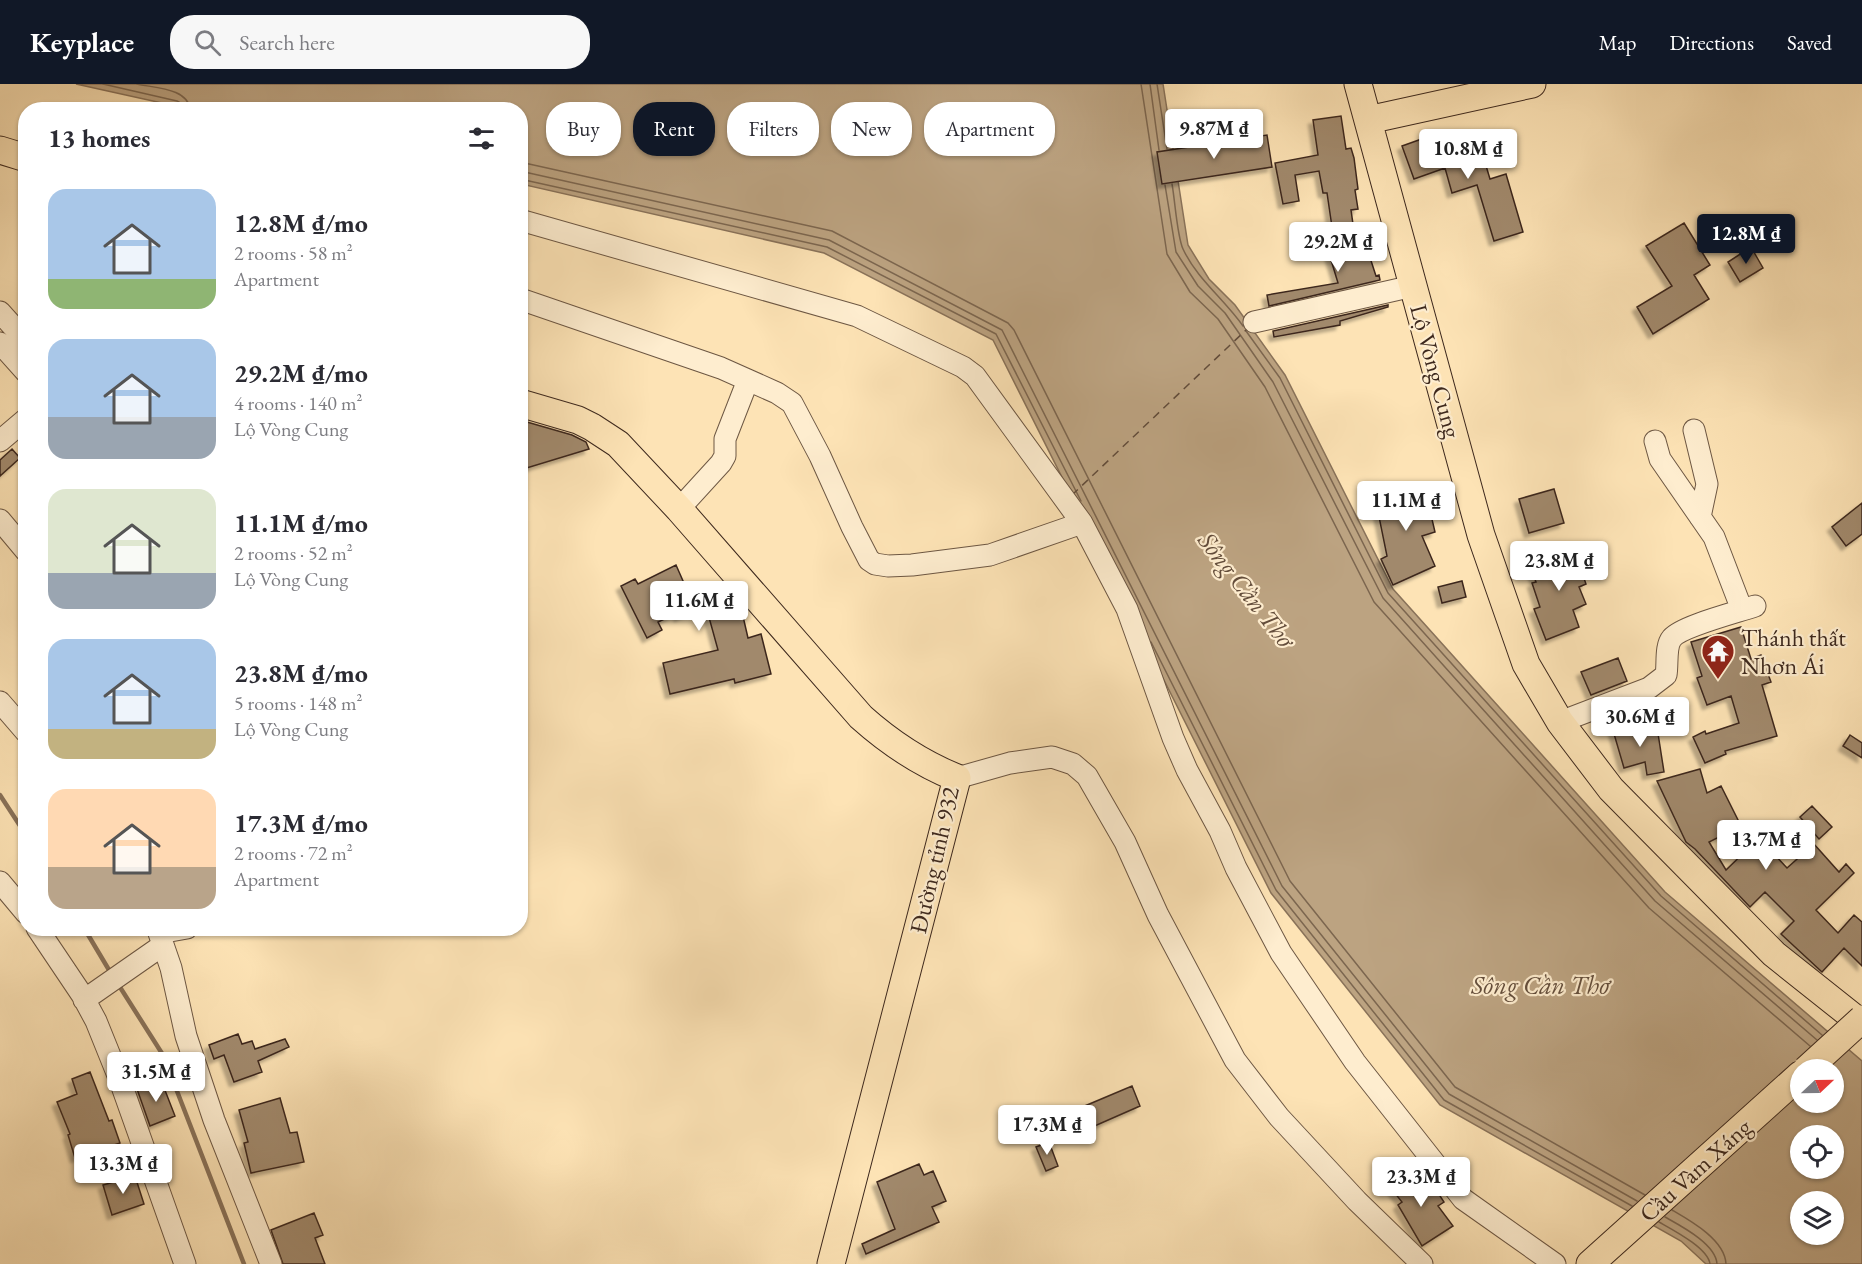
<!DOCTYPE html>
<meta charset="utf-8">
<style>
body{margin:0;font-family:"EB Garamond",serif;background:#f7f7f7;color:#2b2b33;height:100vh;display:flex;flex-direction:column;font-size:22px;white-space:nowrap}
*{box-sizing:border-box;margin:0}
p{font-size:20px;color:#7c7c81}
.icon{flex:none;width:33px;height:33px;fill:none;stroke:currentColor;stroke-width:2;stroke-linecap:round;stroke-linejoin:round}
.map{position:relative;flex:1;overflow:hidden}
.drawer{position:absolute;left:18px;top:18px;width:510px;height:834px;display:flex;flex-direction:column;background:#fff;border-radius:24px;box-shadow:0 2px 4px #0004}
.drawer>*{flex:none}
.hud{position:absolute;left:546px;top:18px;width:570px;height:54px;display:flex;gap:12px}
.needle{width:39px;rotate:68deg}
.tools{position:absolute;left:1790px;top:975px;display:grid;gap:12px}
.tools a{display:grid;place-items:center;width:54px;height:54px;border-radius:50%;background:#fff;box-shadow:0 2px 4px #0004;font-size:30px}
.price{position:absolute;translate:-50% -51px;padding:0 14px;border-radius:6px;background:#fff;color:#222;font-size:20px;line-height:39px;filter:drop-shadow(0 2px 3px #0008)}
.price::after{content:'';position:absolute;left:50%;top:36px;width:18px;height:14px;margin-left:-9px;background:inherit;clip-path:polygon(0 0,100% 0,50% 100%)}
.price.active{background:#111827;color:#fff}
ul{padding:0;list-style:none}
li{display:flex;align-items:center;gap:18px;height:150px;padding:0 30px}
li span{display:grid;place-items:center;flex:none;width:168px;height:120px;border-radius:18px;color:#555}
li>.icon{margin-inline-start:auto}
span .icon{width:72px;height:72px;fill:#fffc;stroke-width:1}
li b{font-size:26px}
h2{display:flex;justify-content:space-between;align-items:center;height:72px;padding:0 30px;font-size:26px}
.chip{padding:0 21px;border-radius:24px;background:#fff;box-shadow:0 2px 4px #0004;font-size:21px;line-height:54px}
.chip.active{background:#111827;color:#fff}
header{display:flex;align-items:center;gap:36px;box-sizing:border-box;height:84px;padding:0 30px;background:#111827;color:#fff}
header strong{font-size:28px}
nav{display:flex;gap:33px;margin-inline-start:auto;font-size:21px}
.search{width:420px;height:54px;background:#f7f7f7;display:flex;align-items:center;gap:15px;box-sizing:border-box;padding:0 21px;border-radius:24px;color:#7c7c81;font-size:22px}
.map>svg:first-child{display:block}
.water{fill:#bca381;stroke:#897259;stroke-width:1.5;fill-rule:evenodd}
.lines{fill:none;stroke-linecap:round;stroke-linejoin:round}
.shore{stroke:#7c664f;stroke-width:1.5}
.stream{stroke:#897259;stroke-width:4.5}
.ferry{stroke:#634d3b;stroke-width:1.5;stroke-dasharray:8 6;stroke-linecap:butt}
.building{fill:#a1896c;stroke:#3d281d;stroke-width:1.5;filter:url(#shadow)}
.minor-casing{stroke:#6d5743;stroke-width:23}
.major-casing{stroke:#3d281d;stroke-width:29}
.minor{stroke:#feedcf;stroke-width:21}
.major{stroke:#fde3b5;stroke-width:27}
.major-bridge-casing{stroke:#3d281d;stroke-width:29;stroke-linecap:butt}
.major-bridge{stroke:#fde3b5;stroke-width:27}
.labels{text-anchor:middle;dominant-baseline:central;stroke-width:4.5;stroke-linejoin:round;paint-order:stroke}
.street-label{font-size:24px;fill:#3d281d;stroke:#feedcf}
.poi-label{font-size:24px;fill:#3d281d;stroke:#feedcf;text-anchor:start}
.water-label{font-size:26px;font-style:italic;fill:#634d3b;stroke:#feedcf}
</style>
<header>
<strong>Keyplace</strong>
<div class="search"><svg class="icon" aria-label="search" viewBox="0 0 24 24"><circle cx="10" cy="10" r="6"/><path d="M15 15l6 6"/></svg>Search here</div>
<nav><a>Map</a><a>Directions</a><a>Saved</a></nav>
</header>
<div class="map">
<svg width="1862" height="1180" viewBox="0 0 1862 1180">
<defs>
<filter id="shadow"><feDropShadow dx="-4.5" dy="4.5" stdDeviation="1.5" flood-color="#0004"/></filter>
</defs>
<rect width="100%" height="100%" fill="#fde3b5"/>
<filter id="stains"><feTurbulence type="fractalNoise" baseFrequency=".00333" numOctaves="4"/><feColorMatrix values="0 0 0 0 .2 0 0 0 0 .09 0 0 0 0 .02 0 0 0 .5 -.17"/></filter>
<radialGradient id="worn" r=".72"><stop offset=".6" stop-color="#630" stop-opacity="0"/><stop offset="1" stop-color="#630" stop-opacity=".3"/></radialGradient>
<path class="water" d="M 76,0 L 1163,0 L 1188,161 L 1209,195 L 1235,221 L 1285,291 L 1393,505 L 1665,808 L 1862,977 L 1862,1180 L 1706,1180 L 1681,1157 L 1440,1021 L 1271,809 L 993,256 L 824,169 L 521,100 L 520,26 L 189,25 ZM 1800,986 L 1833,986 L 1833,1018 L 1800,1018 ZM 1800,1052 L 1833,1052 L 1833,1084 L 1800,1084 ZM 1800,1118 L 1833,1118 L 1833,1150 L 1800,1150 Z"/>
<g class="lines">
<path class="shore" d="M 103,0 L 177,17 L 182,20 L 183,26
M 137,0 C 154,4 189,4 190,26
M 1141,0 L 1167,170 L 1190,208 L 1218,235 L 1265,303 L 1374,518 L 1649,824 L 1810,962
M 1150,0 L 1159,66
M 1157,0 L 1167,65
M 520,78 L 832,147 L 1008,239 L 1014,246 L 1290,797 L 1455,1003 L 1645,1111
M 520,87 L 829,156 L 1002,246 L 1282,802 L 1449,1010 L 1637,1117
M 520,95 L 827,163 L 996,250 L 1081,417
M 1172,100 C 1175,116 1177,152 1183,165 C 1197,195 1224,215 1243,242
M 1165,101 L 1176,168 L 1198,202 L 1225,229 L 1273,298 L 1383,514 L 1655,817 L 1817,956
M 1246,247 L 1280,294 L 1388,509 L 1661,812 L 1822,951
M 1151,558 L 1276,806 L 1444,1016 L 1632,1122
M 1672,1126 C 1691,1137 1725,1156 1726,1180
M 1665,1133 C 1681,1142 1716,1160 1717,1180
M 1659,1138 C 1673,1146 1708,1164 1710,1180"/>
<path class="stream" d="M 0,711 L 26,751
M 84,844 L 112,891
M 118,900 L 163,971 L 244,1180"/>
<path class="ferry" d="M 1072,411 L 1247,245"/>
</g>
<path class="building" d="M 1341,32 L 1346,65 L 1351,64 L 1354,74 L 1358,105 L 1355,106 L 1358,125 L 1351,126 L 1353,140 L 1332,143 L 1327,109 L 1323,109 L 1319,87 L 1295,91 L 1299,117 L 1283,120 L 1275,79 L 1318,71 L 1313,36 Z
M 1267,51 L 1272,83 L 1162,100 L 1157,68 Z
M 1430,52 L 1434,64 L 1466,53 L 1475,78 L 1484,75 L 1490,95 L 1506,90 L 1523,148 L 1494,157 L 1477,101 L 1452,109 L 1445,84 L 1414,95 L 1402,62 Z
M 1684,139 L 1710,181 L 1694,191 L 1709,215 L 1653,250 L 1637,223 L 1672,202 L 1646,162 Z
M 1364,155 L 1376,192 L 1379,191 L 1380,196 L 1269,222 L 1267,211 L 1338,199 L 1328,166 Z
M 1751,163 L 1763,184 L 1740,198 L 1728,178 Z
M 1388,221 L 1388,223 L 1340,237 L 1340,241 L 1274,253 L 1273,247 Z
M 520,336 L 572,351 L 586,358 L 589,365 L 520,386 Z
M 12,365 L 20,374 L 0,392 L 0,376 Z
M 1424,401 L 1435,448 L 1422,452 L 1435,482 L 1393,501 L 1381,475 L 1387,472 L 1375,413 Z
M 1554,405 L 1564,439 L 1529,449 L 1519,415 Z
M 1862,419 L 1862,450 L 1846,462 L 1832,443 Z
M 1584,463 L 1589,476 L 1579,480 L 1586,500 L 1579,503 L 1586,520 L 1573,526 L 1579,543 L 1546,556 L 1534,525 L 1540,523 L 1532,499 L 1536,498 L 1530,483 Z
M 676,481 L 691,515 L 708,506 L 711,512 L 727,504 L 739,529 L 742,528 L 748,554 L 761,550 L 771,590 L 735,599 L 734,595 L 670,610 L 663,579 L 718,566 L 707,526 L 703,528 L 700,523 L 679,533 L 677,529 L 658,538 L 662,546 L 647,554 L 621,502 L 635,495 L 638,500 Z
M 1462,497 L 1466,513 L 1442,519 L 1438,503 Z
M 1741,543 L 1751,575 L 1761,571 L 1771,598 L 1762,601 L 1777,652 L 1725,667 L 1726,670 L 1705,679 L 1693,653 L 1705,647 L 1706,650 L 1739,639 L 1731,612 L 1707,621 L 1697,594 L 1702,592 L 1691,558 Z
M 1618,574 L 1627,597 L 1591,611 L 1581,588 Z
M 1623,640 L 1626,648 L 1657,643 L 1664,688 L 1647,691 L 1645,678 L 1624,684 L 1612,643 Z
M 1850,651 L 1862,659 L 1862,674 L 1843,662 Z
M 1700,685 L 1707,709 L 1721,702 L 1741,742 L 1709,758 L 1726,786 L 1759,754 L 1787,784 L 1814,760 L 1839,788 L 1846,780 L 1854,789 L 1816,826 L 1838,849 L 1854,831 L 1862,838 L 1862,882 L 1844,864 L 1822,888 L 1781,850 L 1794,837 L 1765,808 L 1750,823 L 1695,765 L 1686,758 L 1657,697 Z
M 1812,722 L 1832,743 L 1819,755 L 1800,733 Z
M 238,950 L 242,960 L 252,957 L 255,965 L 285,955 L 289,963 L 258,977 L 262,988 L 234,998 L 224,971 L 214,975 L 209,961 Z
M 90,988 L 109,1037 L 112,1036 L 120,1059 L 75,1074 L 68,1051 L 70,1050 L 57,1018 L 77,1010 L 72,995 Z
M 161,996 L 175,1032 L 150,1042 L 137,1005 Z
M 1132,1002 L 1140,1022 L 1090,1044 L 1080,1024 Z
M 280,1014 L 290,1049 L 297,1048 L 304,1078 L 251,1089 L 244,1059 L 248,1058 L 239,1026 Z
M 1049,1058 L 1058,1082 L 1046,1087 L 1036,1063 Z
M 919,1080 L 924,1091 L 933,1087 L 946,1117 L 932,1123 L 939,1138 L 866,1170 L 862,1160 L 895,1145 L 877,1098 Z
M 1412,1086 L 1425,1102 L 1431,1098 L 1444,1118 L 1438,1122 L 1453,1142 L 1422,1162 L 1398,1121 L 1402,1118 L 1390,1103 Z
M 135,1092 L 144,1120 L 112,1131 L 103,1101 Z
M 314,1129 L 323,1151 L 315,1154 L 325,1180 L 283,1180 L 271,1146 Z"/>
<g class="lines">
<defs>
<path id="minor" d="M 520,136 L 857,232 L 963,283 L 975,292 L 1082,439 L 1127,525 L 1173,654 L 1187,686 L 1220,747 L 1236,784 L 1281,869 L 1355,978 L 1463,1115 L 1555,1180
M 520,215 L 721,284 L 777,309 L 792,319 L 820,372 L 852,443 L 869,476 L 875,480 L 888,482 L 912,481 L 990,471 L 1082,439
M 0,228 L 26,257
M 1254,238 L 1413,202
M 0,259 L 26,288
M 1694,346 L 1707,400 L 1700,433
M 0,357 L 26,335
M 1655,357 L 1660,375 L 1714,453 L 1742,526
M 679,425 L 721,379 L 725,372 L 725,355 L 748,296
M 0,436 L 26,467
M 0,618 L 26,648
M 1560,638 L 1649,604 L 1666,591 C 1668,581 1665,562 1672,554 C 1682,542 1738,528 1755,522
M 957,694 L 1010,679 L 1052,673 L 1073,680 L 1087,692 L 1125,758 L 1158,831 L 1235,976 L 1279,1033 L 1357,1117 L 1422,1180
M 0,798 L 26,829
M 37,844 L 82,911 L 96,937 L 119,994 L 185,1180
M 157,844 L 159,849 L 187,844
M 159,849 L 171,884 L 186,952 L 214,1036 L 271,1180
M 84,916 L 163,861"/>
<path id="major" d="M 1358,0 L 1481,451 L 1526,580 L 1560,638 L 1611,705 L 1774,870 L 1862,940
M 1368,36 L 1532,0
M 0,66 L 26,74
M 520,319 L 578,336 L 592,343 L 618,360 L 679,425 L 861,633 C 890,659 920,679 957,694 L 831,1180
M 1590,1180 L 1800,991"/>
</defs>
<use href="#minor" class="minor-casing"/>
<use href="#major" class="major-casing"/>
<use href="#minor" class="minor"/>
<use href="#major" class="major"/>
<defs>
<path id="major-bridge" d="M 1806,986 L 1862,935"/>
</defs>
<use href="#major-bridge" class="major-bridge-casing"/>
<use href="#major-bridge" class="major-bridge"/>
</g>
<defs>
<symbol id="temple-pin" viewBox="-11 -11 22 30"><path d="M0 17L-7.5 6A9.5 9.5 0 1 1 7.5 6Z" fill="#8f2418" stroke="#feedcf"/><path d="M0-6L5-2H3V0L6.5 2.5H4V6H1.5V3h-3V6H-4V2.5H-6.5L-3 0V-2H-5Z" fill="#fff"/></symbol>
</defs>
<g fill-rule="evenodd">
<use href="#temple-pin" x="1699" y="548" width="38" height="52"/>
</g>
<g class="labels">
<g class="street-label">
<text transform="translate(1436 287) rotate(75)">Lộ Vòng Cung</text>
<text transform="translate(934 776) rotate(-77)">Đường tỉnh 932</text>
<text transform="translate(1695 1086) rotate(-42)">Cầu Vàm Xáng</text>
</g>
<g class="poi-label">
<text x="1741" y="553">Thánh thất<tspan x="1741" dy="28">Nhơn Ái</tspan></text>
</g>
<g class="water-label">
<text transform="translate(1247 506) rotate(52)">Sông Cần Thơ</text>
<text x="1541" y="901">Sông Cần Thơ</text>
</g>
</g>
<rect width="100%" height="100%" filter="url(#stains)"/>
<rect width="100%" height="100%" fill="url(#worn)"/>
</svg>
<div class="tools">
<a><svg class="needle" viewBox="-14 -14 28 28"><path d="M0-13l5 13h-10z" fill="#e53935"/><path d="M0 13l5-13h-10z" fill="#7c7c81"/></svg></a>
<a><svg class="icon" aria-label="locate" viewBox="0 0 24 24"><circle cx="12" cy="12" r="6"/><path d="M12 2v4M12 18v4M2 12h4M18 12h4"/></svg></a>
<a><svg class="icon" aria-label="layers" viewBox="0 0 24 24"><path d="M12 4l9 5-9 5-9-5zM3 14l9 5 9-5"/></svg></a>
</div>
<b class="price" style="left:1214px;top:76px">9.87M ₫</b>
<b class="price" style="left:1468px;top:96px">10.8M ₫</b>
<b class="price active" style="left:1746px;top:181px">12.8M ₫</b>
<b class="price" style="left:1338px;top:189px">29.2M ₫</b>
<b class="price" style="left:1406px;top:448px">11.1M ₫</b>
<b class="price" style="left:1559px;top:508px">23.8M ₫</b>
<b class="price" style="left:699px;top:548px">11.6M ₫</b>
<b class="price" style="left:1640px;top:664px">30.6M ₫</b>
<b class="price" style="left:1766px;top:787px">13.7M ₫</b>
<b class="price" style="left:156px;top:1019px">31.5M ₫</b>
<b class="price" style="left:1047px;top:1072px">17.3M ₫</b>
<b class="price" style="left:123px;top:1111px">13.3M ₫</b>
<b class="price" style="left:1421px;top:1124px">23.3M ₫</b>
<div class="hud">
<a class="chip">Buy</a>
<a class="chip active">Rent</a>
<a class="chip">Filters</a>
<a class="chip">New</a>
<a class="chip">Apartment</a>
</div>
<section class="drawer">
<h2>13 homes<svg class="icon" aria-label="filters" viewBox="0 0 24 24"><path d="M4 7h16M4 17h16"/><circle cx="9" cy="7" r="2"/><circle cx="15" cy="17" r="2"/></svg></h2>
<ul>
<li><span style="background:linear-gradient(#a9c7e8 75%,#8fb573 0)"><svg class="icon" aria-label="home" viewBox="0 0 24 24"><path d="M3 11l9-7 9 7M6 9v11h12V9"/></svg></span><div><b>12.8M ₫/mo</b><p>2 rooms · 58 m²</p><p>Apartment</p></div></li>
<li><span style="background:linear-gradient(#a9c7e8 65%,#9aa5b1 0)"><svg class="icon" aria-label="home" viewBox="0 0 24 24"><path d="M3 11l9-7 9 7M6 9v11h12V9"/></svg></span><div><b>29.2M ₫/mo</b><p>4 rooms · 140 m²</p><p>Lộ Vòng Cung</p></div></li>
<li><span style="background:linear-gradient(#dfe7d0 70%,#9aa5b1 0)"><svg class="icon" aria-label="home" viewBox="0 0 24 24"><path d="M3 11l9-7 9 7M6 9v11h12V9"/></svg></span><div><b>11.1M ₫/mo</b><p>2 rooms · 52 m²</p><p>Lộ Vòng Cung</p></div></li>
<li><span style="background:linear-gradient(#a9c7e8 75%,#c2b280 0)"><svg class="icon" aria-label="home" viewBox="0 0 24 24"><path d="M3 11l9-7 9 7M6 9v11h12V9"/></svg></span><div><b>23.8M ₫/mo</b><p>5 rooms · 148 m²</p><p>Lộ Vòng Cung</p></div></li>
<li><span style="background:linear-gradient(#ffd9b3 65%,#b9a48a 0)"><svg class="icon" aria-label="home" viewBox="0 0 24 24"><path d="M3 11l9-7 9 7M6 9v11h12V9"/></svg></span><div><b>17.3M ₫/mo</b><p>2 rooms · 72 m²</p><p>Apartment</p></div></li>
</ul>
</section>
</div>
